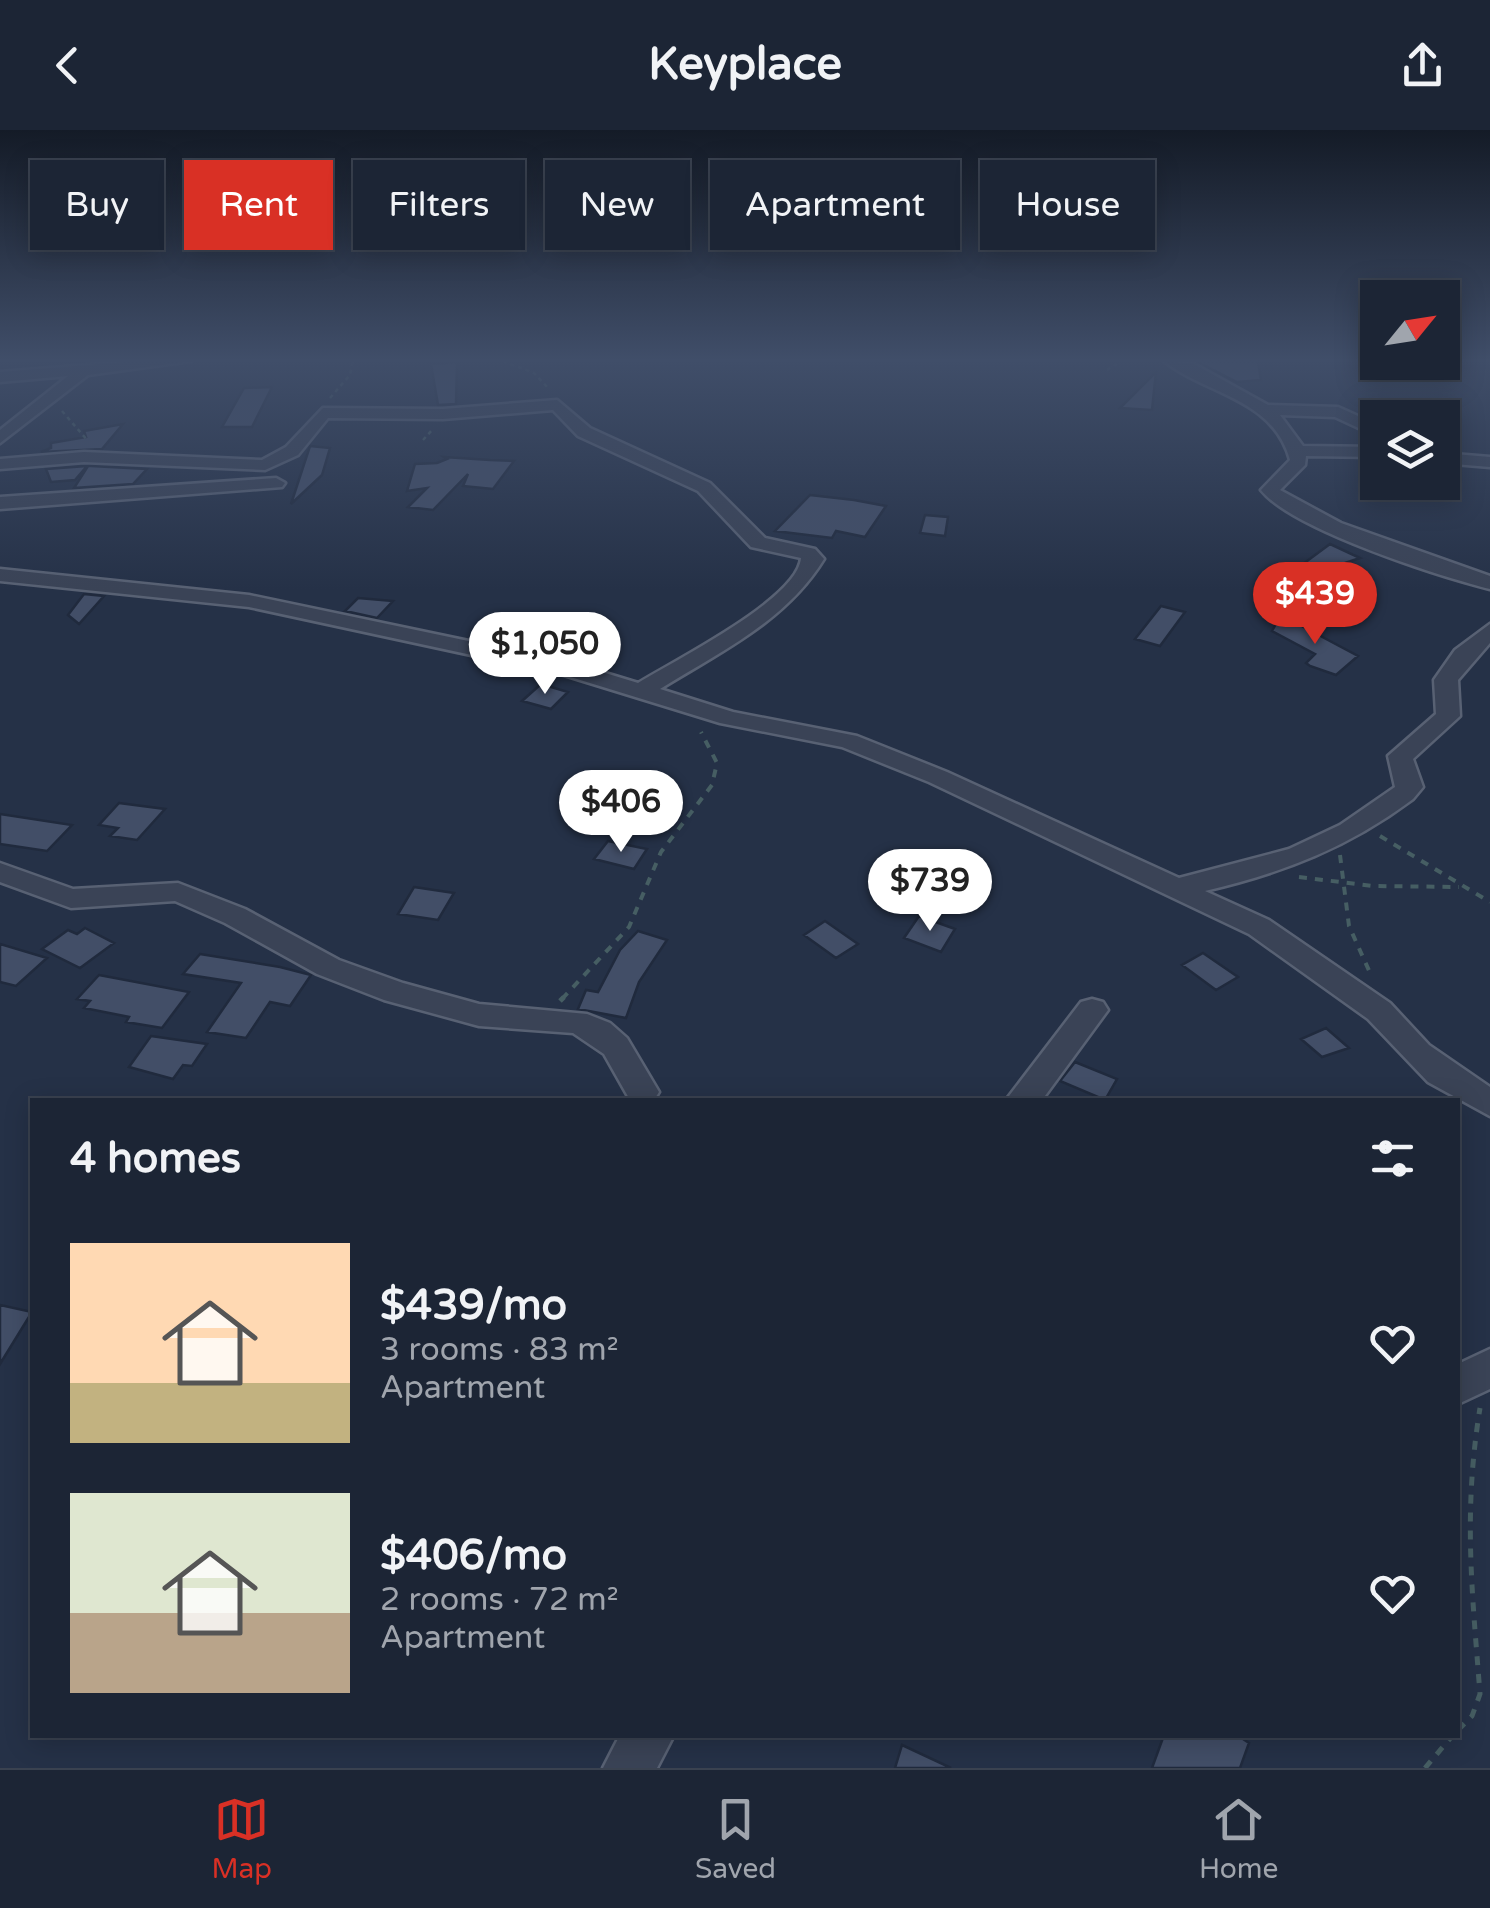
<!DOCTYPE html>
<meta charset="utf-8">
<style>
body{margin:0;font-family:"Varela Round",sans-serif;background:#293141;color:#f1f3f6;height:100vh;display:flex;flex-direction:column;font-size:38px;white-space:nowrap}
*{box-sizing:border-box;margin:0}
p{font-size:32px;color:#a0a5ad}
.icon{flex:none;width:55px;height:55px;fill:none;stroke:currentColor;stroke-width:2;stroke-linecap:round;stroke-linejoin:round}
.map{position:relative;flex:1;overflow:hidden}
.side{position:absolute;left:30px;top:968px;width:1430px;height:640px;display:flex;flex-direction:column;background:#1c2535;border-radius:0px;box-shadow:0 5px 25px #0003,0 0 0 2px #3a4250}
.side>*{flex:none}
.guide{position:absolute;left:30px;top:30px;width:1430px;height:90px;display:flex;gap:20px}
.needle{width:65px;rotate:60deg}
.controls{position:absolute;left:1360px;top:150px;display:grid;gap:20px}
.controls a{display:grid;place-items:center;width:100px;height:100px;border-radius:0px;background:#1c2535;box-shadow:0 5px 25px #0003,0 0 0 2px #3a4250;font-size:50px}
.price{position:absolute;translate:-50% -85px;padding:0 22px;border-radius:35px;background:#fff;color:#222;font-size:32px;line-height:65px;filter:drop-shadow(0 2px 5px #0008)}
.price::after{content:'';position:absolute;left:50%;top:60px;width:30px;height:22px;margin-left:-15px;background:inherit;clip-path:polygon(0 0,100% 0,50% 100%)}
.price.active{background:#d93025;color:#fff}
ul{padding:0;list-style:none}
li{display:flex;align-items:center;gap:30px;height:250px;padding:0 40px}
li span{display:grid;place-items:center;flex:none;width:280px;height:200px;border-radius:0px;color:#555}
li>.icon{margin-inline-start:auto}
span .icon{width:120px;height:120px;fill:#fffc;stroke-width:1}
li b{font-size:42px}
h2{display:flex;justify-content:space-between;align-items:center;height:120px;padding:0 40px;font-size:42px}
.pill{padding:0 35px;border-radius:0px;background:#1c2535;box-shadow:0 5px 25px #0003,0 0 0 2px #3a4250;font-size:35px;line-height:90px}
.pill.active{background:#d93025;color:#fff}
header{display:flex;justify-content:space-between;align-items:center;height:130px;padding:0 40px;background:#1c2535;font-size:45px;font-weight:700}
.menu{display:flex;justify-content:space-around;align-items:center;height:140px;border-top:2px solid #3a4250;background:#1c2535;font-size:28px;color:#a0a5ad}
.menu a{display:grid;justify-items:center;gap:5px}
.menu .active{color:#d93025}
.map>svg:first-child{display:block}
.building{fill:#424e67;stroke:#202a3d;stroke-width:2.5}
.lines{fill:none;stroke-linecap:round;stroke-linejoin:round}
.minor-casing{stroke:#586173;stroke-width:5}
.path-far2{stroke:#465e63;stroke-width:2.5;stroke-dasharray:4 4;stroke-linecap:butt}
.path-far1{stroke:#465e63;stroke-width:4;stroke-dasharray:8 8;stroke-linecap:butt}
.path{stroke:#465e63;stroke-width:5;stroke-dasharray:9 9;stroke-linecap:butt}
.minor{fill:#3a4356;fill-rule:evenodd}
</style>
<header><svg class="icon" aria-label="back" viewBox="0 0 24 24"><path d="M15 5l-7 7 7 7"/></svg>Keyplace<svg class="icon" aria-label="share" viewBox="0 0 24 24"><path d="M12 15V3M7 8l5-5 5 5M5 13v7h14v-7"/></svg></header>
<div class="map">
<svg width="1490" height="1638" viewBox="0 0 1490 1638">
<rect width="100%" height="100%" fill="#253147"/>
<path class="building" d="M 1196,231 L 1258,231 L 1261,250 L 1237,252 Z
M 457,232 L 456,274 L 438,275 L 431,234 Z
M 1156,242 L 1152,280 L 1120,278 Z
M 272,257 L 252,297 L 222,297 L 244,258 Z
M 123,294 L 102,319 L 41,322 L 51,318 L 51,313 L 86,307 L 84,301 Z
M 310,316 L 330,318 L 322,345 L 291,374 Z
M 444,327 L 490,330 L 514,331 L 493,359 L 463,356 L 468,344 L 433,380 L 408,377 L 427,358 L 407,361 L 415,334 L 437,333 L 447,329 Z
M 87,336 L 75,350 L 51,352 L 46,339 Z
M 88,336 L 91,336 L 147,339 L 133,354 L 74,358 Z
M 810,365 L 854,370 L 886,376 L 865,407 L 836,401 L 832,408 L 775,401 Z
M 925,385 L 948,387 L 945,406 L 920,403 Z
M 1330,414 L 1360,428 L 1282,454 L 1280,451 Z
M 84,464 L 104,466 L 79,494 L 68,485 Z
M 358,468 L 393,471 L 377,488 L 345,481 Z
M 1161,476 L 1185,482 L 1160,516 L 1135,509 Z
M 1281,485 L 1358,526 L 1336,545 L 1310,536 L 1306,533 L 1315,524 L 1272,501 Z
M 541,554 L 568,562 L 551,579 L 522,571 Z
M 119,673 L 165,679 L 137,710 L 110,706 L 118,698 L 99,695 Z
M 0,684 L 72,695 L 47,721 L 0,714 Z
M 608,711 L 647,719 L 634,739 L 594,729 Z
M 414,757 L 454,763 L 438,790 L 398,784 Z
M 919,786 L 955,799 L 941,822 L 904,808 Z
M 825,791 L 858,814 L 836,828 L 804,805 Z
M 85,798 L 114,813 L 80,838 L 42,819 L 68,800 L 77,804 Z
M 638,801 L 667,810 L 639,852 L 626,888 L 578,879 L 586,860 L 598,862 L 620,820 Z
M 0,814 L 47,828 L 16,856 L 0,852 Z
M 1203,823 L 1238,847 L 1216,860 L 1182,835 Z
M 200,824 L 280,837 L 311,845 L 290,876 L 270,872 L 246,908 L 207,902 L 241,853 L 183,844 Z
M 99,845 L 189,862 L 162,898 L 126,892 L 129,887 L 84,878 L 90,871 L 77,869 Z
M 1326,898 L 1349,918 L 1322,927 L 1301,909 Z
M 151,906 L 207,914 L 192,936 L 183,935 L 173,949 L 129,937 Z
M 1075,932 L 1117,949 L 1105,970 L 1060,951 Z
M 0,1175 L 32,1182 L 0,1234 Z
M 1164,1605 L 1237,1605 L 1249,1613 L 1240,1638 L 1152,1638 Z
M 902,1615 L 951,1638 L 895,1638 Z"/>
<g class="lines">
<defs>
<path id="minor" d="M 138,231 L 191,231 L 88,245 L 0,313 L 0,300 L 68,246 L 0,252 L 0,242 Z
M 1164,231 L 1194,234 L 1268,275 L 1338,277 L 1378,295 L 1378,307 L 1335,287 L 1280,285 L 1303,316 L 1378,317 L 1378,327 L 1306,326 L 1305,335 L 1280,360 L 1341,393 L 1490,446 L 1490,459 C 1438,446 1292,399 1261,360 L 1290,330 C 1273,268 1207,265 1164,231 Z
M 557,270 L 590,298 L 710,353 L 765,408 L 815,419 L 824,429 C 786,491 720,522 660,559 L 733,582 L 857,606 L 947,642 L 1179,748 L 1289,719 L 1340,695 L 1395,657 L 1388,626 L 1436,584 L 1434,550 L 1455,520 L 1490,494 L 1490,513 L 1458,550 L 1460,586 L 1413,629 L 1423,657 L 1413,669 C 1349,717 1283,743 1205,761 L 1269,790 L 1390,873 L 1429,915 L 1490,957 L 1490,986 L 1428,952 L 1368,889 L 1249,804 L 929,652 L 842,617 L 720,593 L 564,545 L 249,477 L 0,451 L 0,439 L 249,465 L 569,532 L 638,553 C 674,531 798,469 801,428 L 751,417 L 698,361 L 578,306 L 553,280 L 443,289 L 328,288 L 298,325 L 265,340 L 84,332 L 0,339 L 0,329 L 84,322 L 262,330 L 286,317 L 323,278 L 443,279 Z
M 1442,323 L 1490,327 L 1490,337 L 1442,333 Z
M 276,348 L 285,353 L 282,357 L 0,379 L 0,367 Z
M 0,733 L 73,759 L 178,753 L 245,779 L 339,830 L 403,853 L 479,874 L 587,884 L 610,893 L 627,908 L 659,962 L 654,970 L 630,970 L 604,924 L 573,903 L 479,896 L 384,870 L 317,844 L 225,793 L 175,771 L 71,778 L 0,752 Z
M 1092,869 L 1103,872 L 1108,880 L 1042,970 L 1006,970 L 1081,872 Z
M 1490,1219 L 1490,1259 L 1458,1274 L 1458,1234 Z
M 620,1605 L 674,1605 L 657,1638 L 603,1638 Z"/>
</defs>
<use href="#minor" class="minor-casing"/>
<path class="path-far2" d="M 503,231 L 534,243 L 549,259
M 1107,240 L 1121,231
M 330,268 L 350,245 L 353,231
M 62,281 L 88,311
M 423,310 L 432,300"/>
<path class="path-far1" d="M 1380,706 L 1490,772
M 1340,725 L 1349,796 L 1371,845
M 1299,747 L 1373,756 L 1459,757
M 562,869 L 629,797 L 661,722 L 712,655 L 717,633 L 701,602"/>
<path class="path" d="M 560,871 L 564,867
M 1458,1600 L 1472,1586 L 1480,1564 C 1472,1460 1463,1382 1480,1278
M 1425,1638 L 1453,1605"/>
<use href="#minor" class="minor"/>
</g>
<linearGradient id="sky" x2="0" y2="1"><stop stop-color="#141b27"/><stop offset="0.5" stop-color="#404e69"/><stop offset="1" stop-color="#404e69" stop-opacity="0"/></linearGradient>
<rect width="1490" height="460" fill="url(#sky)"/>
</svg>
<div class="controls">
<a><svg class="needle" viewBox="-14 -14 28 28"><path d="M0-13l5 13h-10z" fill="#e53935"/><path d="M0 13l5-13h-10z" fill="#a0a5ad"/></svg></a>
<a><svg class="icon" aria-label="layers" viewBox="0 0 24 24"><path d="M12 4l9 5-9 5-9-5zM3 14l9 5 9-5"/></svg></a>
</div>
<b class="price active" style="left:1315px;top:517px">$439</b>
<b class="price" style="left:545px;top:567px">$1,050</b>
<b class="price" style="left:621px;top:725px">$406</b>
<b class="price" style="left:930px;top:804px">$739</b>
<div class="guide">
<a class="pill">Buy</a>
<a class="pill active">Rent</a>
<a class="pill">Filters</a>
<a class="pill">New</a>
<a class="pill">Apartment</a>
<a class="pill">House</a>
</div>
<section class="side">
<h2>4 homes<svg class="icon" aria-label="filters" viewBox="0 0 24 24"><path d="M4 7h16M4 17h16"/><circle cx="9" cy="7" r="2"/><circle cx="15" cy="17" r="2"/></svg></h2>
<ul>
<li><span style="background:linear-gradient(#ffd9b3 70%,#c2b280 0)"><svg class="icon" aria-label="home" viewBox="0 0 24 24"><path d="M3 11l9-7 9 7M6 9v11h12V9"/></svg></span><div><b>$439/mo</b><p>3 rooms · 83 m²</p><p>Apartment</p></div><svg class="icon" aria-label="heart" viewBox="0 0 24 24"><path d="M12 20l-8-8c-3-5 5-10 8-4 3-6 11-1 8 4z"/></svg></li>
<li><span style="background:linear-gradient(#dfe7d0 60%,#b9a48a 0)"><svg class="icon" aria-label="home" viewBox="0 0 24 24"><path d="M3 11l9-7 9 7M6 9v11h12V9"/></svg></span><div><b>$406/mo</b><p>2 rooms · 72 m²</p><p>Apartment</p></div><svg class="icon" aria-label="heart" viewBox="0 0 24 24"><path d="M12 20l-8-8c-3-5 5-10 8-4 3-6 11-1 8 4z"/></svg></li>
</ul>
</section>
</div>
<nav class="menu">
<a class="active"><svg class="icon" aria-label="map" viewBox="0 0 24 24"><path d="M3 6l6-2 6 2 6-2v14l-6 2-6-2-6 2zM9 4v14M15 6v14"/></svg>Map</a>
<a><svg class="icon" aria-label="saved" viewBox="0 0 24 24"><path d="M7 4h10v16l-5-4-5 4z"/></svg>Saved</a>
<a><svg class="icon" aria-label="home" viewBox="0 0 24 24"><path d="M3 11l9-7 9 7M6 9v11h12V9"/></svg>Home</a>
</nav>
